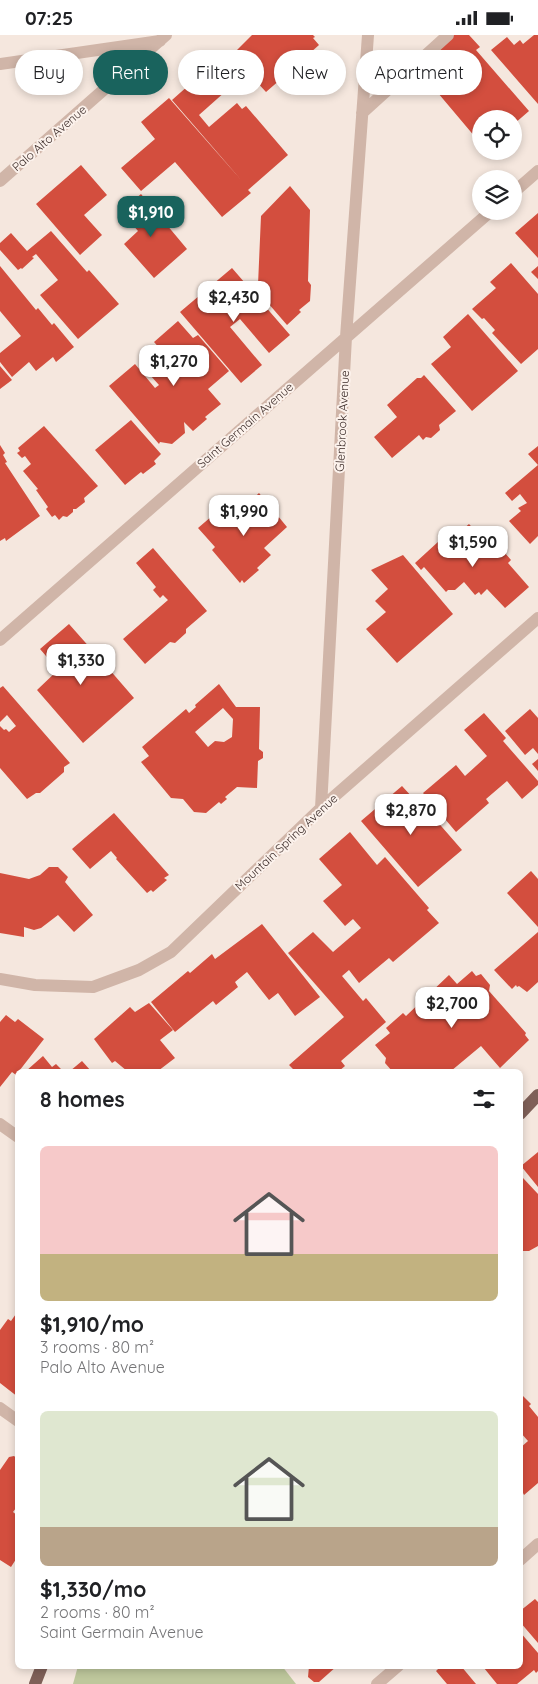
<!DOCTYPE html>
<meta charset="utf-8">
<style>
body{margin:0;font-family:Quicksand,sans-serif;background:#f2f2f2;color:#202124;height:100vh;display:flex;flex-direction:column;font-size:19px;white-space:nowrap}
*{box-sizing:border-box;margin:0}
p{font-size:16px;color:#757577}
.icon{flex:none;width:28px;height:28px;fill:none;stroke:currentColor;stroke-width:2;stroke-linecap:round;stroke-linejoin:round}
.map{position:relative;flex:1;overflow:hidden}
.panel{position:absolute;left:15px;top:1034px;width:508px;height:600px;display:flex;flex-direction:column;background:#fff;border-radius:8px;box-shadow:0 2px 8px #0003}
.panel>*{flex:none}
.top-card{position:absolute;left:15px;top:15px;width:509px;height:45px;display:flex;gap:10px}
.fabs{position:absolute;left:472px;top:75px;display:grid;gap:10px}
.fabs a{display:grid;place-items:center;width:50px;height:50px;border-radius:50%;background:#fff;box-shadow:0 2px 8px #0003;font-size:25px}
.price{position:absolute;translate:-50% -42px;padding:0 11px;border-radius:10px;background:#fff;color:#222;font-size:16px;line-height:32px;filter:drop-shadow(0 1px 2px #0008)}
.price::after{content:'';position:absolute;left:50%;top:30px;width:15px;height:11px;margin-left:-8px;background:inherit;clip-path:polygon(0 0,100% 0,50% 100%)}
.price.on{background:#19635d;color:#fff}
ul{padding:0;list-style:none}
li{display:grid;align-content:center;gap:10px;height:265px;padding:0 25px}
li span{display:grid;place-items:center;height:155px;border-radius:8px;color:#555}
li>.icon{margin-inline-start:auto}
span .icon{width:90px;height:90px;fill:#fffc;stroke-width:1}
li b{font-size:21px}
h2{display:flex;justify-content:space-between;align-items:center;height:60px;padding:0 25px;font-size:21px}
.chip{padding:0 18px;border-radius:22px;background:#fff;box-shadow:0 2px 8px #0003;font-size:18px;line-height:45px}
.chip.on{background:#19635d;color:#fff}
.status{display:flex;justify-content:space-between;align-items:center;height:35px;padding:0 25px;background:#fff;direction:ltr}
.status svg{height:14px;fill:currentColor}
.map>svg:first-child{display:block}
.green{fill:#bec79c}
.building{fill:#d34e3e;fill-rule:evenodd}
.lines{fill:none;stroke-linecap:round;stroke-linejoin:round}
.minor{stroke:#d0b5a8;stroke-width:12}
.major{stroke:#7f6058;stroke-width:12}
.labels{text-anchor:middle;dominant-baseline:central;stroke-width:4;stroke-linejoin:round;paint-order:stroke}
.street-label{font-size:12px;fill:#3c2c29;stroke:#fcf2ec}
</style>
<div class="status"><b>07:25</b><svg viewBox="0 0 49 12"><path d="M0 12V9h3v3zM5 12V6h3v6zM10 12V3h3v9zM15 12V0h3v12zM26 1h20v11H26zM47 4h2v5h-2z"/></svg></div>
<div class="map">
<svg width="538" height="1649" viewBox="0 0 538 1649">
<rect width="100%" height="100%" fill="#f5e7de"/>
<path class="green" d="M 78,1631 L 282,1631 L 296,1649 L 73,1649 Z"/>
<path class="building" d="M 252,0 L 313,0 L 315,2 L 313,3 L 319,10 L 310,18 L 314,31 L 312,40 L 301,50 L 287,49 L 281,44 L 266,57 L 232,20 Z
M 450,0 L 469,0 L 480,12 L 476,15 L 529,76 L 514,89 L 514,84 L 481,84 L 481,109 L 438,58 L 450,47 L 444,40 L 447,39 L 429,18 Z
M 534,0 L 538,0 L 538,69 L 491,15 L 507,2 L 514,10 L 520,5 L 523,9 Z
M 207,34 L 226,56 L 199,80 L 209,92 L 237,68 L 242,74 L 246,71 L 288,120 L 248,155 L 251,158 L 222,182 L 175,127 L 141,156 L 121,133 L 155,104 L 141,87 L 169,63 L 242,146 L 172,65 Z
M 81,130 L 107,160 L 84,180 L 102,200 L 80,220 L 36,169 Z
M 290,151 L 310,175 L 308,246 L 311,250 L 310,266 L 299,275 L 301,277 L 287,290 L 255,253 L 258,250 L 261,181 Z
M 141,159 L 187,214 L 154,243 L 124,209 L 138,196 L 121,176 Z
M 538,178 L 538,223 L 515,198 Z
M 51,196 L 87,237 L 89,235 L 119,269 L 78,304 L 40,260 L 58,245 L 36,219 L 32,222 L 34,223 L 22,234 L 21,233 L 18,235 L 0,215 L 0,208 L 11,198 L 27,216 Z
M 511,228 L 538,259 L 538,314 L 521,329 L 492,298 L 495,295 L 484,283 L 482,284 L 472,274 L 496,253 L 490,247 Z
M 0,231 L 36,275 L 38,273 L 52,290 L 54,288 L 74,312 L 56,327 L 53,322 L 36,336 L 29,327 L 12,342 L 0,327 L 0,318 L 21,301 L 0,276 Z
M 538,231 L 538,244 L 531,237 Z
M 232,233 L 290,300 L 269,318 L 240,284 L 230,292 L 262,330 L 241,348 L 180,277 Z
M 468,279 L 518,336 L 472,376 L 431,329 L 451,312 L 443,302 Z
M 178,286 L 193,303 L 198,300 L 229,336 L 208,354 L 221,369 L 205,382 L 207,384 L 193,396 L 184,387 L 185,398 L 172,409 L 160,407 L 159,409 L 109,351 L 135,329 L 155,353 L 159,350 L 150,340 L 169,324 L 154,307 Z
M 0,331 L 12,345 L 0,354 Z
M 424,340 L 456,376 L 439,390 L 440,395 L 431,403 L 426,402 L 423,405 L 419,400 L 392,423 L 374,402 L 397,382 L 387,370 L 417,343 L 421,343 Z
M 131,385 L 161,419 L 154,426 L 156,429 L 143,439 L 141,437 L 125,450 L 95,415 Z
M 44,391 L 98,451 L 84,463 L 85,467 L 76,474 L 73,474 L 73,477 L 67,482 L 63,481 L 59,485 L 55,480 L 52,482 L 46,474 L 48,472 L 36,455 L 38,454 L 23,436 L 31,429 L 25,421 L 22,423 L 17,418 L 20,416 L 18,413 Z
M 0,410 L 5,418 L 3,420 L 7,427 L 5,428 L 40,481 L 6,506 L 5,503 L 0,506 Z
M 538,411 L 538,501 L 530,509 L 509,486 L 521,476 L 518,473 L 527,468 L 520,459 L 512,466 L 505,458 L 538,430 L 528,419 Z
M 259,458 L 287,492 L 264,513 L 271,520 L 257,533 L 259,535 L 244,548 L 242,545 L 240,548 L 212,515 L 215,512 L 198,493 L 219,475 L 229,487 Z
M 469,489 L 498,521 L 504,517 L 511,525 L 508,528 L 529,552 L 505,573 L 487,554 L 481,560 L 479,557 L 475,560 L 464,547 L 455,555 L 448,555 L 446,557 L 424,532 L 421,535 L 415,528 L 439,506 L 451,520 L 456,515 L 448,507 Z
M 153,513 L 207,576 L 186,594 L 186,598 L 175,608 L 170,607 L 145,629 L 123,604 L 168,565 L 163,560 L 160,563 L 153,555 L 156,552 L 136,528 Z
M 403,520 L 453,579 L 397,628 L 366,594 L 386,577 L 375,566 L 388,554 L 371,535 Z
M 69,589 L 92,615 L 80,625 L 84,630 L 96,619 L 134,663 L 83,708 L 37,655 L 58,635 L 40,614 Z
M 219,649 L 236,672 L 260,672 L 259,714 L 263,717 L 263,723 L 258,726 L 257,753 L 237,752 L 225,762 L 227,764 L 221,769 L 219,767 L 206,778 L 194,777 L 183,764 L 171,763 L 141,727 L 149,721 L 142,712 L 186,674 L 189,678 L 196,672 L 195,670 ZM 223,673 L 233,684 L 232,702 L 224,707 L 215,706 L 208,712 L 195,697 Z
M 3,651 L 70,728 L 64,732 L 64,737 L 40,758 L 36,758 L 27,764 L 0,733 L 0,691 L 4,695 L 6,694 L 9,697 L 16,691 L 7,680 L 0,687 L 0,653 Z
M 530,674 L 538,683 L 538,719 L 533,713 L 525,720 L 505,696 Z
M 484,678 L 506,703 L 503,706 L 538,746 L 538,750 L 522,764 L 507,746 L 486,764 L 489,768 L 456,797 L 423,758 L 456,730 L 465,741 L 487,721 L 464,695 Z
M 538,724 L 538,736 L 532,729 Z
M 402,751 L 413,763 L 415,761 L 462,815 L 418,852 L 361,786 Z
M 114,778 L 169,840 L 164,843 L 167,845 L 153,857 L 151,855 L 147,858 L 116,824 L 117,823 L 111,816 L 90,834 L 72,814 Z
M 350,797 L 377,830 L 385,822 L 429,873 L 427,875 L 439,888 L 393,927 L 389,923 L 359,948 L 349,935 L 342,941 L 363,966 L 366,963 L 386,987 L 341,1026 L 345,1031 L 339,1036 L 295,1036 L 289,1030 L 344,982 L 288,918 L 313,897 L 333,917 L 361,893 L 353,884 L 345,891 L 323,866 L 342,850 L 319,824 Z
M 49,832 L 58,832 L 68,842 L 65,847 L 93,880 L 74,897 L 58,880 L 41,893 L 34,895 L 24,892 L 24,902 L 0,898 L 0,838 L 29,844 L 40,840 Z
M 531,836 L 538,844 L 538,892 L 507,858 Z
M 262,889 L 320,962 L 295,981 L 278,958 L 269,965 L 247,937 L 235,947 L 238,952 L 216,970 L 213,966 L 175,997 L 151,967 L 188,936 L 190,938 L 212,919 L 215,924 Z
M 538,897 L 538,947 L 527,957 L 519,951 L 517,952 L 516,950 L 512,954 L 494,935 Z
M 472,936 L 476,941 L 481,939 L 490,950 L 489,956 L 526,998 L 525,1000 L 529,1005 L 500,1033 L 481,1011 L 451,1036 L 392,1036 L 385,1028 L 386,1023 L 375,1010 L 390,998 L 386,993 L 403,978 L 406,981 L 449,940 L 457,949 Z
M 149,968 L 173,995 L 160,1005 L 175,1023 L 158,1036 L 127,1036 L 115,1026 L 112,1028 L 94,1004 L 130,972 L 135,977 Z
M 6,980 L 15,987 L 18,984 L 44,1004 L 16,1040 L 12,1037 L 0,1052 L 0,987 Z
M 43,1021 L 52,1032 L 56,1029 L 63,1036 L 26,1036 Z
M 82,1026 L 91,1036 L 70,1036 Z
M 538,1117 L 538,1152 L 521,1131 Z
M 523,1143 L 538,1159 L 538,1211 L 529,1216 L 520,1216 L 520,1146 Z
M 18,1276 L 18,1362 L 0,1348 L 0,1295 L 8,1284 L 11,1286 Z
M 523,1361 L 531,1369 L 529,1371 L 538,1382 L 538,1448 L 524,1460 L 523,1458 L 520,1461 L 520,1413 L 528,1406 L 520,1397 L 520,1364 Z
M 14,1421 L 18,1424 L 18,1474 L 16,1473 L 13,1477 L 18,1481 L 18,1521 L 11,1532 L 0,1525 L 0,1435 L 9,1422 Z
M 535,1564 L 538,1567 L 538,1608 L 520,1587 L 520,1576 Z
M 520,1597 L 538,1618 L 538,1636 L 536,1638 L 534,1635 L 517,1649 L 497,1649 L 484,1633 L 486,1631 L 520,1631 Z
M 309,1631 L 337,1631 L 319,1647 L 314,1647 L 308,1642 Z
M 441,1631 L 461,1631 L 476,1649 L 447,1649 L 436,1636 Z"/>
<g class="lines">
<path class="minor" d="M 0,29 L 160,6
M 362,78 L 448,0
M 0,146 L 166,0
M 514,157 L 538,136
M 0,605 L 491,176
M 321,773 L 346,302 L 368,0
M 0,944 L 35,950 L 93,952 L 139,935 L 171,917 L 321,773 L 538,583
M 0,1089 L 18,1102
M 0,1373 L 18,1386
M 520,1525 L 538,1509
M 377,1649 L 398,1631"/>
<path class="major" d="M 520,1079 L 538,1060
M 35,1649 L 42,1631"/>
</g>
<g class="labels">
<g class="street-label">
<text transform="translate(49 103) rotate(-41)">Palo Alto Avenue</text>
<text transform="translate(342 386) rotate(-87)">Glenbrook Avenue</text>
<text transform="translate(245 390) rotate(-41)">Saint Germain Avenue</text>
<text transform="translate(286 807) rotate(-43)">Mountain Spring Avenue</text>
</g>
</g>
</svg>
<div class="fabs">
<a><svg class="icon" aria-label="locate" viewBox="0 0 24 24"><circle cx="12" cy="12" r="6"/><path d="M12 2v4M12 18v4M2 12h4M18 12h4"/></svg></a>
<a><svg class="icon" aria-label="layers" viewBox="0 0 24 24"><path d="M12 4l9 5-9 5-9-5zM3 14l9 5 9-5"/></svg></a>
</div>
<b class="price on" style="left:151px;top:203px">$1,910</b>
<b class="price" style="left:234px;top:288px">$2,430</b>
<b class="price" style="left:174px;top:352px">$1,270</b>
<b class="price" style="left:244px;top:502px">$1,990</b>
<b class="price" style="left:473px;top:533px">$1,590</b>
<b class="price" style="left:81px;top:651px">$1,330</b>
<b class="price" style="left:411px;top:801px">$2,870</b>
<b class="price" style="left:452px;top:994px">$2,700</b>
<div class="top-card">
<a class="chip">Buy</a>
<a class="chip on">Rent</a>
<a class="chip">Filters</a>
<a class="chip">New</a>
<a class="chip">Apartment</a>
</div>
<section class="panel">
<h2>8 homes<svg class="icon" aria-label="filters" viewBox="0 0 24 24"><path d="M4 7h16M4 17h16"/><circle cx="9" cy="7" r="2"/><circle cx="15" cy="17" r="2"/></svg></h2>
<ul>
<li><span style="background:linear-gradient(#f6c9c9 70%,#c2b280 0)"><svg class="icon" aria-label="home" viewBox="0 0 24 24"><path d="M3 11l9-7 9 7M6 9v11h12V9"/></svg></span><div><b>$1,910/mo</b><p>3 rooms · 80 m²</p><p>Palo Alto Avenue</p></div></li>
<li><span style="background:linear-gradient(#dfe7d0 75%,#b9a48a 0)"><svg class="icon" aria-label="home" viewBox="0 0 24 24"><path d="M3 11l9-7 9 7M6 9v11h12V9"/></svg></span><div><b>$1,330/mo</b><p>2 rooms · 80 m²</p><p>Saint Germain Avenue</p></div></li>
</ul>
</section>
</div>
